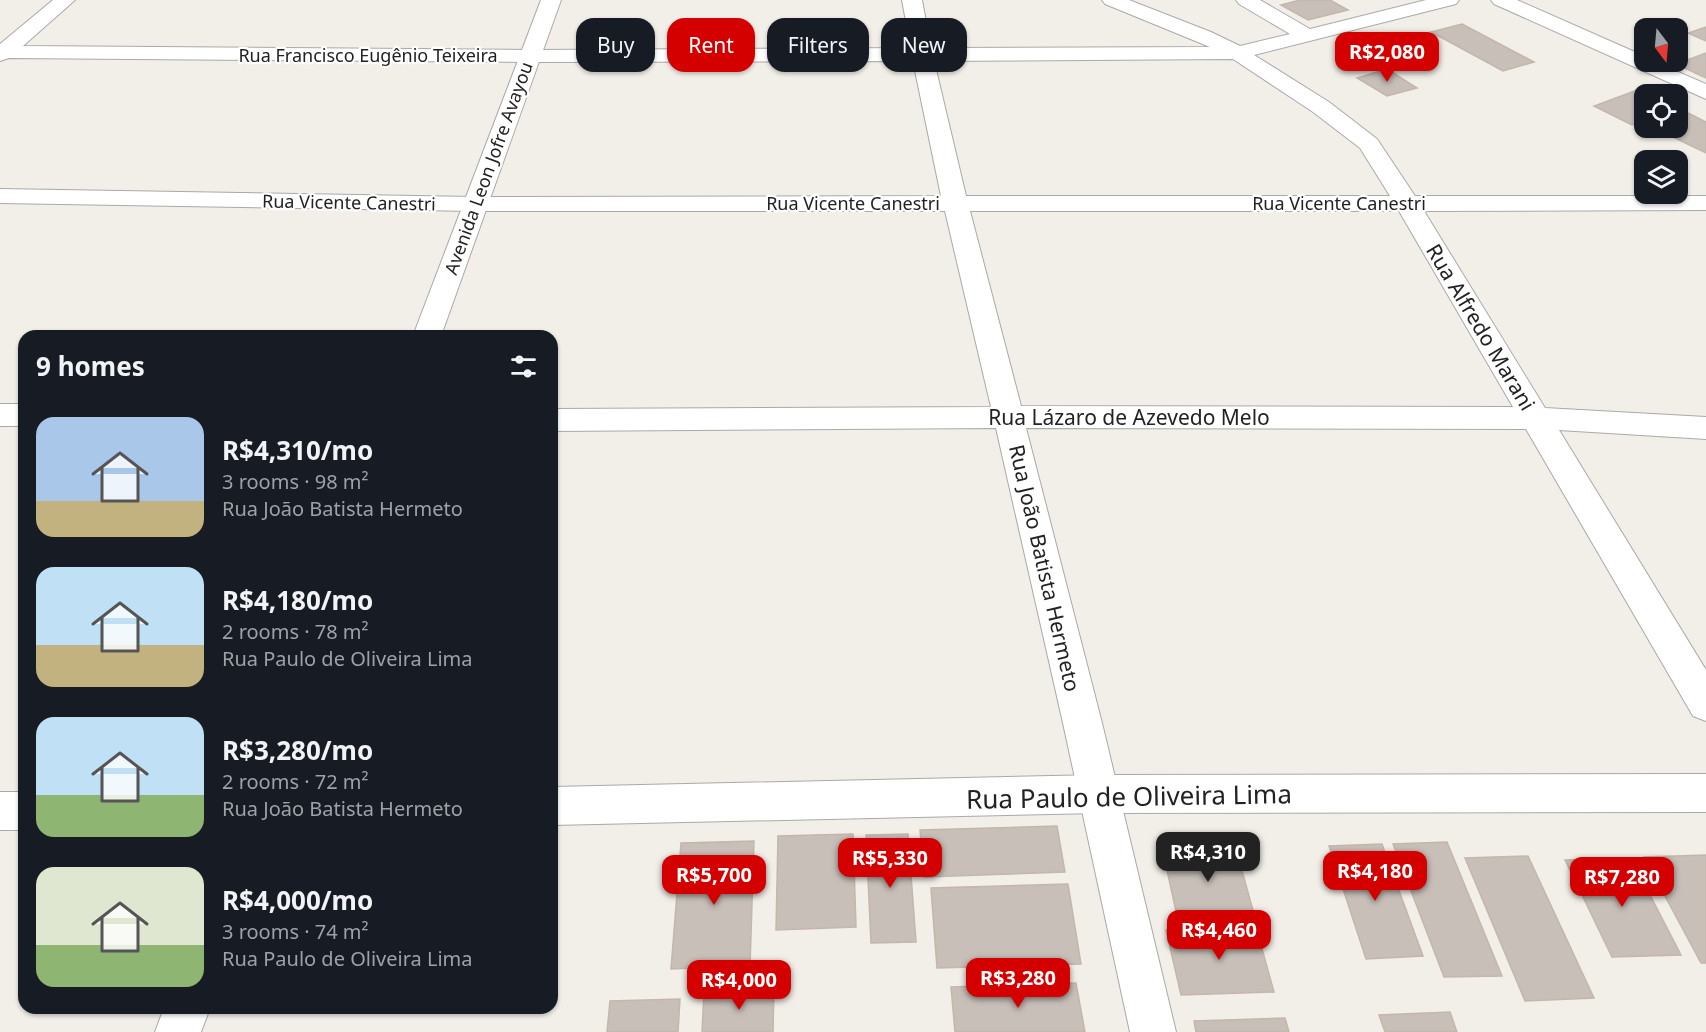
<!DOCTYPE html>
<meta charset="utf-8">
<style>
body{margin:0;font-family:"Noto Sans",sans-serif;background:#20242c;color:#f1f3f6;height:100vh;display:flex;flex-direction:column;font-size:22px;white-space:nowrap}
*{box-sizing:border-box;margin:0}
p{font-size:20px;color:#9ea1a6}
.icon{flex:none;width:33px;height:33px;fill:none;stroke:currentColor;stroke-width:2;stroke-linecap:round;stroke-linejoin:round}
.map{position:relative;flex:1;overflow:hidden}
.drawer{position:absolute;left:18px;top:330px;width:540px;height:684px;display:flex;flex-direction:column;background:#171b24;border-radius:18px;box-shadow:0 2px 4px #0004}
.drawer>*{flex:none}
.hud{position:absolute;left:576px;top:18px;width:570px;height:54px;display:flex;gap:12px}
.needle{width:39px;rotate:164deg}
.tools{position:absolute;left:1634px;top:18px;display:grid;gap:12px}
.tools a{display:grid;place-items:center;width:54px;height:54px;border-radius:12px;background:#171b24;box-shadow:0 2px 4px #0004;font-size:30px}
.price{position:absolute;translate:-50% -51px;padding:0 14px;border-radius:12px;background:#d40000;color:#fff;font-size:20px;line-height:39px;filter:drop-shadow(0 2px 3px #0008)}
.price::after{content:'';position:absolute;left:50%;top:36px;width:18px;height:14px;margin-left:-9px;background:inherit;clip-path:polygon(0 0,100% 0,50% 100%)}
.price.current{background:#222;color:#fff}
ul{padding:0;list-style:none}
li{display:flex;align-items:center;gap:18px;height:150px;padding:0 18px}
li span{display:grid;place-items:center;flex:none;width:168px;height:120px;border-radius:18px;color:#555}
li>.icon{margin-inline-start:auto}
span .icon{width:72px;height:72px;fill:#fffc;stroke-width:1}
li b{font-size:26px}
h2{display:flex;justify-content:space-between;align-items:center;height:72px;padding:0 18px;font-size:26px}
.pill{padding:0 21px;border-radius:18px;background:#171b24;box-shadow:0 2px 4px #0004;font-size:21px;line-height:54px}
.pill.current{background:#d40000;color:#fff}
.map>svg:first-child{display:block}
.building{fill:#c7bfb8;stroke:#c4b6ab;stroke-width:1.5}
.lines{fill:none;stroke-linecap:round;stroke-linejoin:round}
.minor-casing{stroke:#a9a9a9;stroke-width:2}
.tertiary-casing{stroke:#a9a9a9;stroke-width:2}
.minor{fill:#fff;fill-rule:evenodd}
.tertiary{fill:#fff;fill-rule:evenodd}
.labels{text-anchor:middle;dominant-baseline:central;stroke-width:4.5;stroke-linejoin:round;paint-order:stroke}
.far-street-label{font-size:18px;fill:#222;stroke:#fff}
.street-label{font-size:21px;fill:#222;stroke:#fff}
.near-street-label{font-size:26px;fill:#222;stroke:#fff}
</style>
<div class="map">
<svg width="1706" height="1032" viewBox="0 0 1706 1032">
<rect width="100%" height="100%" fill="#f2efe9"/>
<path class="building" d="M 1300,0 L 1330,0 L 1348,10 L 1308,20 L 1281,5 Z
M 1462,24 L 1534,62 L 1503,71 L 1431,32 Z
M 1706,27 L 1706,41 L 1688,33 Z
M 1706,53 L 1706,78 L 1676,64 Z
M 1387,69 L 1417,88 L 1387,96 L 1357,78 Z
M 1645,87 L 1661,94 L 1644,94 L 1644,120 L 1632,125 L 1594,106 Z
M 1688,113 L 1706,122 L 1706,153 L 1654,128 L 1677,128 L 1677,118 Z
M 1057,826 L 1065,872 L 924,877 L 920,830 Z
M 853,834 L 856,927 L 776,930 L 778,836 Z
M 908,834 L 916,942 L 871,943 L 866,835 Z
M 754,841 L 750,966 L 671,969 L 681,843 Z
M 1447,842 L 1502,976 L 1444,977 L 1393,844 Z
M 1382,844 L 1423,956 L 1366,959 L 1329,846 Z
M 1236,849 L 1254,914 L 1177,916 L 1163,852 Z
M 1706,855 L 1706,963 L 1701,963 L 1644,857 Z
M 1528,856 L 1594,998 L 1525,1001 L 1465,858 Z
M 1631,858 L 1681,955 L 1612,957 L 1565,860 Z
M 1068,884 L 1081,964 L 937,968 L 931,888 Z
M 1256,927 L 1274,992 L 1181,995 L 1166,930 Z
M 1076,983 L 1085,1032 L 955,1032 L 951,987 Z
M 774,989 L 773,1032 L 702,1032 L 704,992 Z
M 680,999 L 678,1032 L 607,1032 L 610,1001 Z
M 1450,1012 L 1457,1032 L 1385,1032 L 1379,1015 Z
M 1285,1018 L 1289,1032 L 1196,1032 L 1194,1021 Z"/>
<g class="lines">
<defs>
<path id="minor" d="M 53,0 L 75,0 L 23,46 L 530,50 L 911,48 L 902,0 L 922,0 L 931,48 L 1210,47 L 1105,4 L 1102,0 L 1129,0 L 1211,32 L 1240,46 L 1290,34 L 1239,4 L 1236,0 L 1260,0 L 1310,29 L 1426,0 L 1459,0 L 1456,4 L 1254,55 L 1329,102 L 1377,139 L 1415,196 L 1706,196 L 1706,210 L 1424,211 L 1545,408 L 1706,417 L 1706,439 L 1559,430 L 1706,670 L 1706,721 L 1693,716 L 1526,429 L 1026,428 L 1102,723 L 1176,1032 L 1130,1032 L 1063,723 L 996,428 L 552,431 L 552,409 L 991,407 L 945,211 L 475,211 L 0,203 L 0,189 L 475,197 L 941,196 L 913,61 L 530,62 L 9,58 L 0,61 L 0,44 ZM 1233,59 L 1313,112 L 1360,148 L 1390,196 L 966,196 L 934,61 ZM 970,211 L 1399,211 L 1513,407 L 1021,406 Z
M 1491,0 L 1517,0 L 1644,56 L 1644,62 L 1655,62 L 1706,84 L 1706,99 L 1494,4 Z
M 0,404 L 24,404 L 24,426 L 0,426 Z"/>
<path id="tertiary" d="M 541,0 L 561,0 L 441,336 L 413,336 Z
M 1706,774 L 1706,812 L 1099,813 L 552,825 L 552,787 L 1099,775 Z
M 0,792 L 24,792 L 24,830 L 0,830 Z
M 164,1008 L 210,1008 L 201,1032 L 155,1032 Z"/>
</defs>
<use href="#minor" class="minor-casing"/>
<use href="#tertiary" class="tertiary-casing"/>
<use href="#minor" class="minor"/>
<use href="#tertiary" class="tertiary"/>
</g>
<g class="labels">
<g class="far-street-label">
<text x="368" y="55">Rua Francisco Eugênio Teixeira</text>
<text transform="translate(488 168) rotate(-70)">Avenida Leon Jofre Avayou</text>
<text transform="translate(349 202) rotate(1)">Rua Vicente Canestri</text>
<text x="853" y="203">Rua Vicente Canestri</text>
<text x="1339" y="203">Rua Vicente Canestri</text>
</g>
<g class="street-label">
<text transform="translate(1481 327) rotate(59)">Rua Alfredo Marani</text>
<text x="1129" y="417">Rua Lázaro de Azevedo Melo</text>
<text transform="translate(1045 568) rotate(77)">Rua João Batista Hermeto</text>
</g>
<g class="near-street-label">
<text transform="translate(1129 796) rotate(-1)">Rua Paulo de Oliveira Lima</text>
</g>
</g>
</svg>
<div class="tools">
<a><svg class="needle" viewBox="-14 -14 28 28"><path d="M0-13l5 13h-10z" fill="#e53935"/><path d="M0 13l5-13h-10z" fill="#9ea1a6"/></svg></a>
<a><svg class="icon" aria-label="locate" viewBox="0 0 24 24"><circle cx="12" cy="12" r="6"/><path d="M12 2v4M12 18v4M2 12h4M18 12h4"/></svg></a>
<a><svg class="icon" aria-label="layers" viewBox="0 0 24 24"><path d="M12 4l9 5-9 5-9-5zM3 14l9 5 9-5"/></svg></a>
</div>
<b class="price" style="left:1387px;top:83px">R$2,080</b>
<b class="price current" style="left:1208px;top:883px">R$4,310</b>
<b class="price" style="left:890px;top:889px">R$5,330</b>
<b class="price" style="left:1375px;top:902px">R$4,180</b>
<b class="price" style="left:714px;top:906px">R$5,700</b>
<b class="price" style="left:1622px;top:908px">R$7,280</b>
<b class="price" style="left:1219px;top:961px">R$4,460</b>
<b class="price" style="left:1018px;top:1009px">R$3,280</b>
<b class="price" style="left:739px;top:1011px">R$4,000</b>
<div class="hud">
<a class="pill">Buy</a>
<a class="pill current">Rent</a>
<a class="pill">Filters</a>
<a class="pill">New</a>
</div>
<section class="drawer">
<h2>9 homes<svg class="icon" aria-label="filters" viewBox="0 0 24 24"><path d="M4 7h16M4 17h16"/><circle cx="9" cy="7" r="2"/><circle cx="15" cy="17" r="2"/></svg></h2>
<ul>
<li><span style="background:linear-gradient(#a9c7e8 70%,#c2b280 0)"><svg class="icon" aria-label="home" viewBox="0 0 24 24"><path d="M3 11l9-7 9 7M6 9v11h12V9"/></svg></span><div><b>R$4,310/mo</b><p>3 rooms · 98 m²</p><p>Rua João Batista Hermeto</p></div></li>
<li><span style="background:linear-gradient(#bfe0f5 65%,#c2b280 0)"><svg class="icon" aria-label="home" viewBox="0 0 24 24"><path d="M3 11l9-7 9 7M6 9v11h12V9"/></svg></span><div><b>R$4,180/mo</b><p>2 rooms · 78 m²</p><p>Rua Paulo de Oliveira Lima</p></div></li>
<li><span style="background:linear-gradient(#bfe0f5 65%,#8fb573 0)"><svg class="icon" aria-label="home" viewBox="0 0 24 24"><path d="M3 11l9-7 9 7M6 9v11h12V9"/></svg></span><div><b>R$3,280/mo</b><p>2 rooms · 72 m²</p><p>Rua João Batista Hermeto</p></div></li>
<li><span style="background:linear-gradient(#dfe7d0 65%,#8fb573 0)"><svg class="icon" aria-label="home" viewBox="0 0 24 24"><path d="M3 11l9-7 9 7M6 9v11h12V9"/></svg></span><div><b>R$4,000/mo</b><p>3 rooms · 74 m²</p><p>Rua Paulo de Oliveira Lima</p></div></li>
</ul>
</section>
</div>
